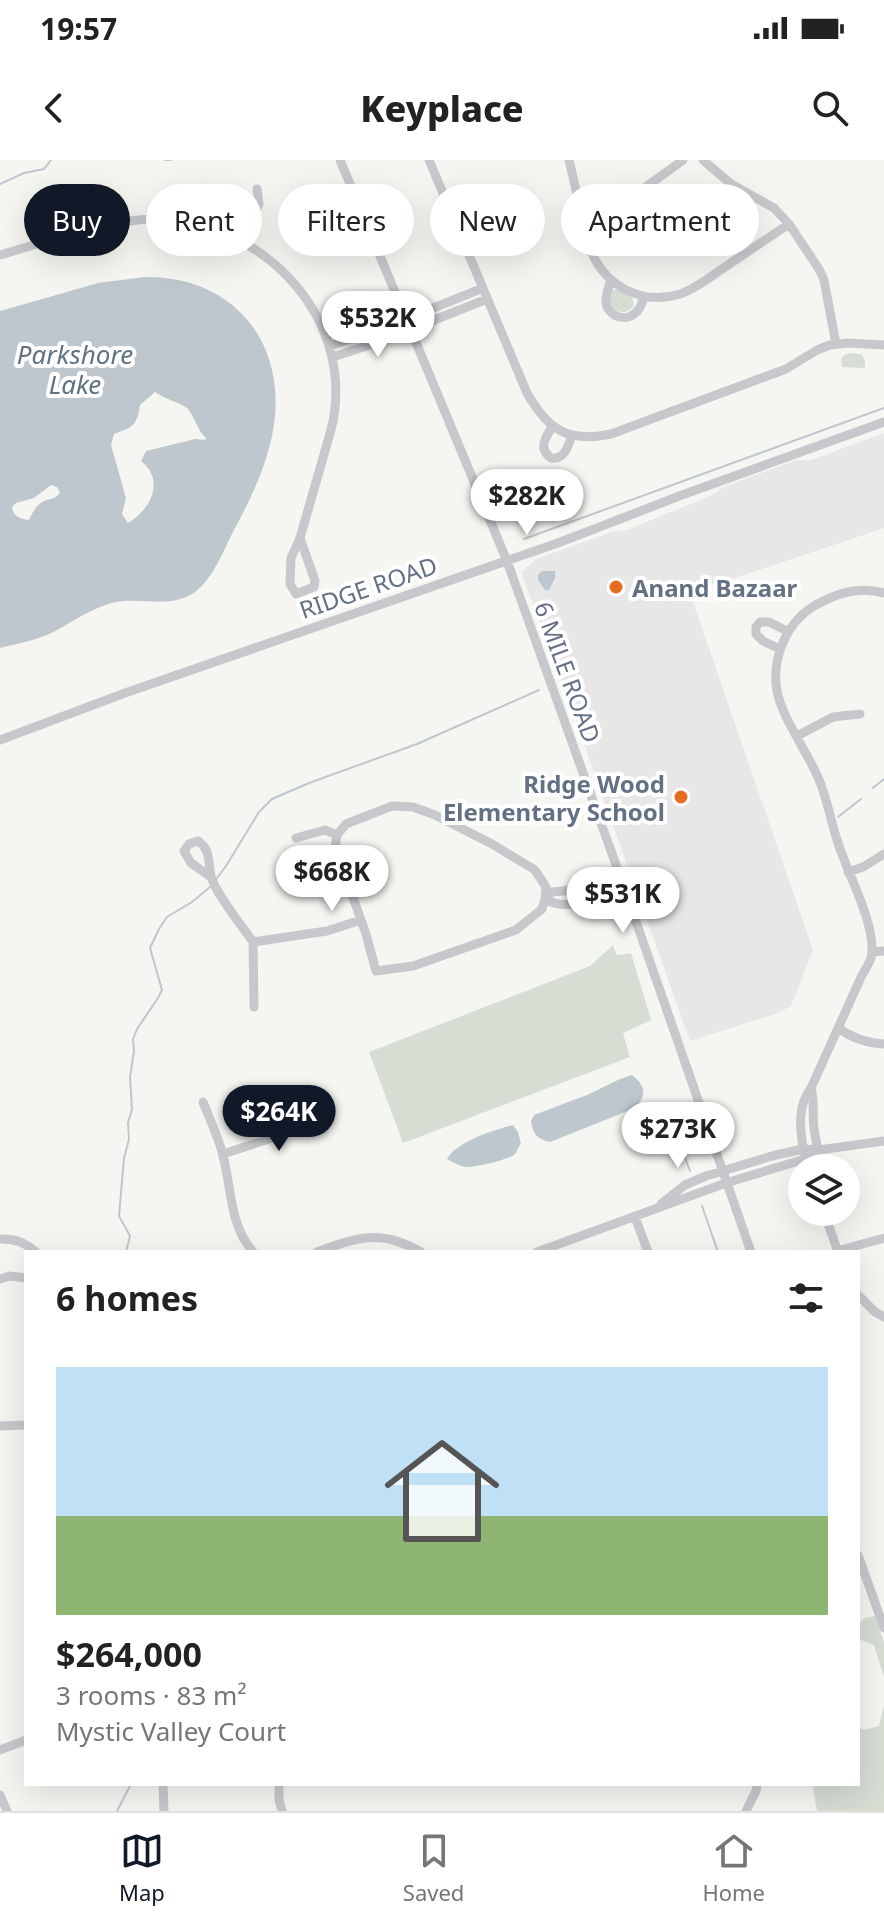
<!DOCTYPE html>
<meta charset="utf-8">
<style>
body{margin:0;font-family:"Noto Sans",sans-serif;background:#f2f2f2;color:#222;height:100vh;display:flex;flex-direction:column;font-size:30px;white-space:nowrap}
*{box-sizing:border-box;margin:0}
p{font-size:26px;color:#767676}
.icon{flex:none;width:44px;height:44px;fill:none;stroke:currentColor;stroke-width:2;stroke-linecap:round;stroke-linejoin:round}
.map{position:relative;flex:1;overflow:hidden}
.drawer{position:absolute;left:24px;top:1090px;width:836px;height:536px;display:flex;flex-direction:column;background:#fff;border-radius:0px;box-shadow:0 8px 32px #0002}
.drawer>*{flex:none}
.banner{position:absolute;left:24px;top:24px;width:836px;height:72px;display:flex;gap:16px}
.tools{position:absolute;left:788px;top:994px;display:grid;gap:16px}
.tools a{display:grid;place-items:center;width:72px;height:72px;border-radius:50%;background:#fff;box-shadow:0 8px 32px #0002;font-size:40px}
.price{position:absolute;translate:-50% -68px;padding:0 18px;border-radius:28px;background:#fff;color:#222;font-size:26px;line-height:52px;filter:drop-shadow(0 2px 4px #0008)}
.price::after{content:'';position:absolute;left:50%;top:48px;width:24px;height:18px;margin-left:-12px;background:inherit;clip-path:polygon(0 0,100% 0,50% 100%)}
.price.on{background:#111827;color:#fff}
ul{padding:0;list-style:none}
li{display:grid;align-content:center;gap:16px;height:424px;padding:0 32px}
li span{display:grid;place-items:center;height:248px;border-radius:0px;color:#555}
li>.icon{margin-inline-start:auto}
span .icon{width:144px;height:144px;fill:#fffc;stroke-width:1}
li b{font-size:34px}
h2{display:flex;justify-content:space-between;align-items:center;height:96px;padding:0 32px;font-size:34px}
.chip{padding:0 28px;border-radius:36px;background:#fff;box-shadow:0 8px 32px #0002;font-size:28px;line-height:72px}
.chip.on{background:#111827;color:#fff}
.status{display:flex;justify-content:space-between;align-items:center;height:56px;padding:0 40px;background:#fff;direction:ltr}
.status svg{height:22px;fill:currentColor}
header{display:flex;justify-content:space-between;align-items:center;height:104px;padding:0 32px;background:#fff;font-size:36px;font-weight:800}
.tab-bar{display:flex;justify-content:space-around;align-items:center;height:112px;border-top:2px solid #e0e0e0;background:#fff;font-size:22px;color:#767676}
.tab-bar a{display:grid;justify-items:center;gap:4px}
.tab-bar .on{color:#111827}
.map>svg:first-child{display:block}
.built{fill:#e6e7e6}
.green{fill:#d6ddd3}
.water{fill:#bfc7ce;fill-rule:evenodd}
.lines{fill:none;stroke-linecap:round;stroke-linejoin:round}
.stream{stroke:#bfc7ce;stroke-width:2}
.minor{stroke:#c6c8cc;stroke-width:9}
.poi-dot{fill:#e66c22;stroke:#fff;stroke-width:3}
.labels{text-anchor:middle;dominant-baseline:central;stroke-width:8;stroke-linejoin:round;paint-order:stroke}
.street-label{font-size:24px;fill:#647184;stroke:#fff}
.poi-label{font-size:24px;font-weight:bold;fill:#647184;stroke:#fff;text-anchor:start}
.water-label{font-size:26px;font-style:italic;fill:#607381;stroke:#fff}
</style>
<div class="status"><b>19:57</b><svg viewBox="0 0 49 12"><path d="M0 12V9h3v3zM5 12V6h3v6zM10 12V3h3v9zM15 12V0h3v12zM26 1h20v11H26zM47 4h2v5h-2z"/></svg></div>
<header><svg class="icon" aria-label="back" viewBox="0 0 24 24"><path d="M15 5l-7 7 7 7"/></svg>Keyplace<svg class="icon" aria-label="search" viewBox="0 0 24 24"><circle cx="10" cy="10" r="6"/><path d="M15 15l6 6"/></svg></header>
<div class="map">
<svg width="884" height="1651" viewBox="0 0 884 1651">
<rect width="100%" height="100%" fill="#f5f6f2"/>
<path class="built" d="M 884,273 L 884,368 L 690,433 L 813,790 L 791,846 L 778,853 L 690,881 L 548,483 L 521,413 L 536,399 L 612,372 L 627,370 L 710,336 L 726,326 L 796,300 L 811,300 Z"/>
<path class="green" d="M 612,130 L 619,130 L 632,136 L 634,146 L 626,152 C 613,152 611,147 608,135 Z
M 854,193 L 862,195 L 865,202 L 865,208 L 842,207 L 841,199 L 845,194 Z
M 613,785 L 616,794 L 621,795 L 631,793 L 651,860 L 623,873 L 630,897 L 403,983 L 369,892 L 590,806 Z
M 875,1456 L 884,1483 L 884,1517 L 874,1485 L 858,1479 L 858,1464 L 865,1458 Z
M 884,1545 L 884,1651 L 817,1651 L 812,1624 L 858,1624 L 858,1567 L 864,1570 L 879,1566 Z"/>
<path class="water" d="M 145,117 C 227,116 282,174 275,256 C 271,297 253,335 234,370 C 224,389 213,419 195,432 C 169,450 140,436 112,443 C 88,449 69,465 47,475 C 32,481 15,484 0,488 L 0,151 L 98,123 ZM 155,232 C 164,239 179,242 187,248 C 194,255 197,270 206,278 L 205,280 L 195,279 L 146,291 L 141,301 C 144,304 148,307 150,311 C 161,331 145,353 128,363 L 122,354 L 126,338 L 111,285 L 114,274 C 133,267 137,266 140,245 ZM 51,325 L 57,327 L 60,333 C 54,340 51,338 44,341 C 36,345 32,353 29,360 C 20,359 13,356 12,347 L 16,343 L 34,338 Z
M 542,411 L 555,411 L 555,418 L 549,430 L 545,430 L 538,420 L 538,415 Z
M 632,915 C 646,926 647,936 635,948 L 550,982 C 538,980 532,973 531,961 L 534,955 L 587,935 L 620,919 Z
M 513,965 L 518,972 L 521,984 C 518,987 517,992 514,995 C 507,1000 474,1008 465,1007 C 459,1006 453,1002 447,999 C 456,982 494,970 513,965 Z"/>
<g class="lines">
<path class="stream" d="M 165,0 L 171,0
M 0,24 L 24,13 L 44,9 L 51,0
M 524,379 L 884,248
M 873,628 L 884,619
M 838,657 L 861,639
M 217,718 L 226,706 L 259,652 L 272,639 L 309,623 L 417,584 L 539,530
M 680,961 L 676,974 L 690,1011
M 702,1046 L 718,1092
M 126,1092 L 130,1076 L 119,1056 L 124,998 L 129,979 L 128,963 L 132,949 L 130,917 L 134,891 L 133,879 L 137,869 L 158,838 L 162,830 L 150,788 L 159,769 L 167,757 L 192,742 L 210,727
M 117,1651 L 131,1624"/>
<path class="minor" d="M 340,0 L 507,401 L 625,730 L 751,1092
M 429,0 L 527,233 C 548,270 568,283 611,274 L 786,209 L 817,190 L 830,185 L 848,183 L 884,185
M 569,0 L 590,89 C 605,126 641,146 680,134 C 695,129 709,118 722,109 C 744,94 767,79 789,64
M 703,0 L 731,24 L 774,48 L 789,64 L 819,109 L 824,120 L 836,184
M 580,47 L 639,32 L 683,0
M 241,81 L 259,44 L 257,29
M 0,95 C 50,81 107,58 160,59 C 267,63 358,162 331,270 L 300,378 L 291,398 L 290,424 L 296,434 L 314,427 L 315,421 L 300,378
M 611,120 C 609,126 606,133 606,140 C 605,154 623,163 634,154 C 640,150 642,143 644,137
M 330,186 C 381,168 432,149 483,128
M 333,197 L 379,182 L 487,139
M 552,267 C 545,278 538,289 551,298 C 565,300 568,286 572,275
M 780,489 L 763,481 L 756,474 L 756,467 L 760,462 L 769,462 L 787,471
M 797,576 L 833,557 L 860,554
M 0,580 L 125,533 L 558,383 L 682,335 L 884,262
M 296,678 L 325,670 L 337,675
M 848,712 L 863,707 L 884,694
M 211,717 L 191,703 L 184,691 L 189,684 L 198,681 C 211,690 208,702 211,716 C 215,733 242,766 253,782 L 327,771 L 361,760
M 545,739 L 546,727 L 535,710 L 492,684 L 435,655 L 413,647 L 392,646 L 346,664 L 337,675 L 335,687 L 366,774 L 376,811 L 413,806 L 516,770 L 542,749 L 545,739 L 552,732 L 584,729 L 620,716
M 545,739 C 566,753 603,737 625,730
M 253,782 L 254,847
M 872,792 L 884,791
M 838,868 C 852,878 867,883 884,884
M 811,928 C 815,942 812,955 814,968 C 816,982 819,994 820,1008
M 203,942 C 210,960 219,978 223,996 C 232,1029 229,1064 253,1092
M 223,994 L 324,961
M 806,1008 C 803,982 793,951 811,928 L 862,815 C 866,808 871,802 872,793 C 874,761 848,714 838,683 C 830,660 827,635 816,613 C 806,591 787,564 780,542 C 768,507 783,465 814,446 C 837,433 858,426 884,433
M 661,1044 L 685,1025 L 706,1016 L 772,996 L 803,989 L 819,990 L 884,981
M 824,1052 L 838,1092
M 635,1057 L 648,1092
M 0,1079 C 15,1078 25,1083 36,1092
M 837,1091 L 884,1078
M 317,1092 C 358,1077 381,1069 421,1092
M 537,1092 L 726,1023 L 805,999 L 819,990
M 0,1119 L 10,1116 L 26,1118
M 858,1135 L 875,1152 L 884,1157
M 0,1266 L 26,1265
M 858,1395 L 884,1468
M 0,1590 L 26,1580
M 163,1624 L 164,1651
M 279,1624 L 279,1640 L 282,1651
M 0,1635 L 7,1651
M 746,1651 L 756,1631 L 757,1624"/>
</g>
<g class="poi-dot">
<circle cx="616" cy="427" r="8"/>
<circle cx="681" cy="637" r="8"/>
</g>
<g class="labels">
<g class="street-label">
<text transform="translate(368 427) rotate(-19)">RIDGE ROAD</text>
<text transform="translate(568 512) rotate(70)">6 MILE ROAD</text>
</g>
<g class="poi-label">
<text x="632" y="427">Anand Bazaar</text>
<text x="665" y="623" text-anchor="end">Ridge Wood<tspan x="665" dy="28">Elementary School</tspan></text>
</g>
<g class="water-label">
<text x="75" y="194">Parkshore<tspan x="75" dy="30">Lake</tspan></text>
</g>
</g>
</svg>
<div class="tools">
<a><svg class="icon" aria-label="layers" viewBox="0 0 24 24"><path d="M12 4l9 5-9 5-9-5zM3 14l9 5 9-5"/></svg></a>
</div>
<b class="price" style="left:378px;top:199px">$532K</b>
<b class="price" style="left:527px;top:377px">$282K</b>
<b class="price" style="left:332px;top:753px">$668K</b>
<b class="price" style="left:623px;top:775px">$531K</b>
<b class="price on" style="left:279px;top:993px">$264K</b>
<b class="price" style="left:678px;top:1010px">$273K</b>
<div class="banner">
<a class="chip on">Buy</a>
<a class="chip">Rent</a>
<a class="chip">Filters</a>
<a class="chip">New</a>
<a class="chip">Apartment</a>
</div>
<section class="drawer">
<h2>6 homes<svg class="icon" aria-label="filters" viewBox="0 0 24 24"><path d="M4 7h16M4 17h16"/><circle cx="9" cy="7" r="2"/><circle cx="15" cy="17" r="2"/></svg></h2>
<ul>
<li><span style="background:linear-gradient(#bfe0f5 60%,#8fb573 0)"><svg class="icon" aria-label="home" viewBox="0 0 24 24"><path d="M3 11l9-7 9 7M6 9v11h12V9"/></svg></span><div><b>$264,000</b><p>3 rooms · 83 m²</p><p>Mystic Valley Court</p></div></li>
</ul>
</section>
</div>
<nav class="tab-bar">
<a class="on"><svg class="icon" aria-label="map" viewBox="0 0 24 24"><path d="M3 6l6-2 6 2 6-2v14l-6 2-6-2-6 2zM9 4v14M15 6v14"/></svg>Map</a>
<a><svg class="icon" aria-label="saved" viewBox="0 0 24 24"><path d="M7 4h10v16l-5-4-5 4z"/></svg>Saved</a>
<a><svg class="icon" aria-label="home" viewBox="0 0 24 24"><path d="M3 11l9-7 9 7M6 9v11h12V9"/></svg>Home</a>
</nav>
